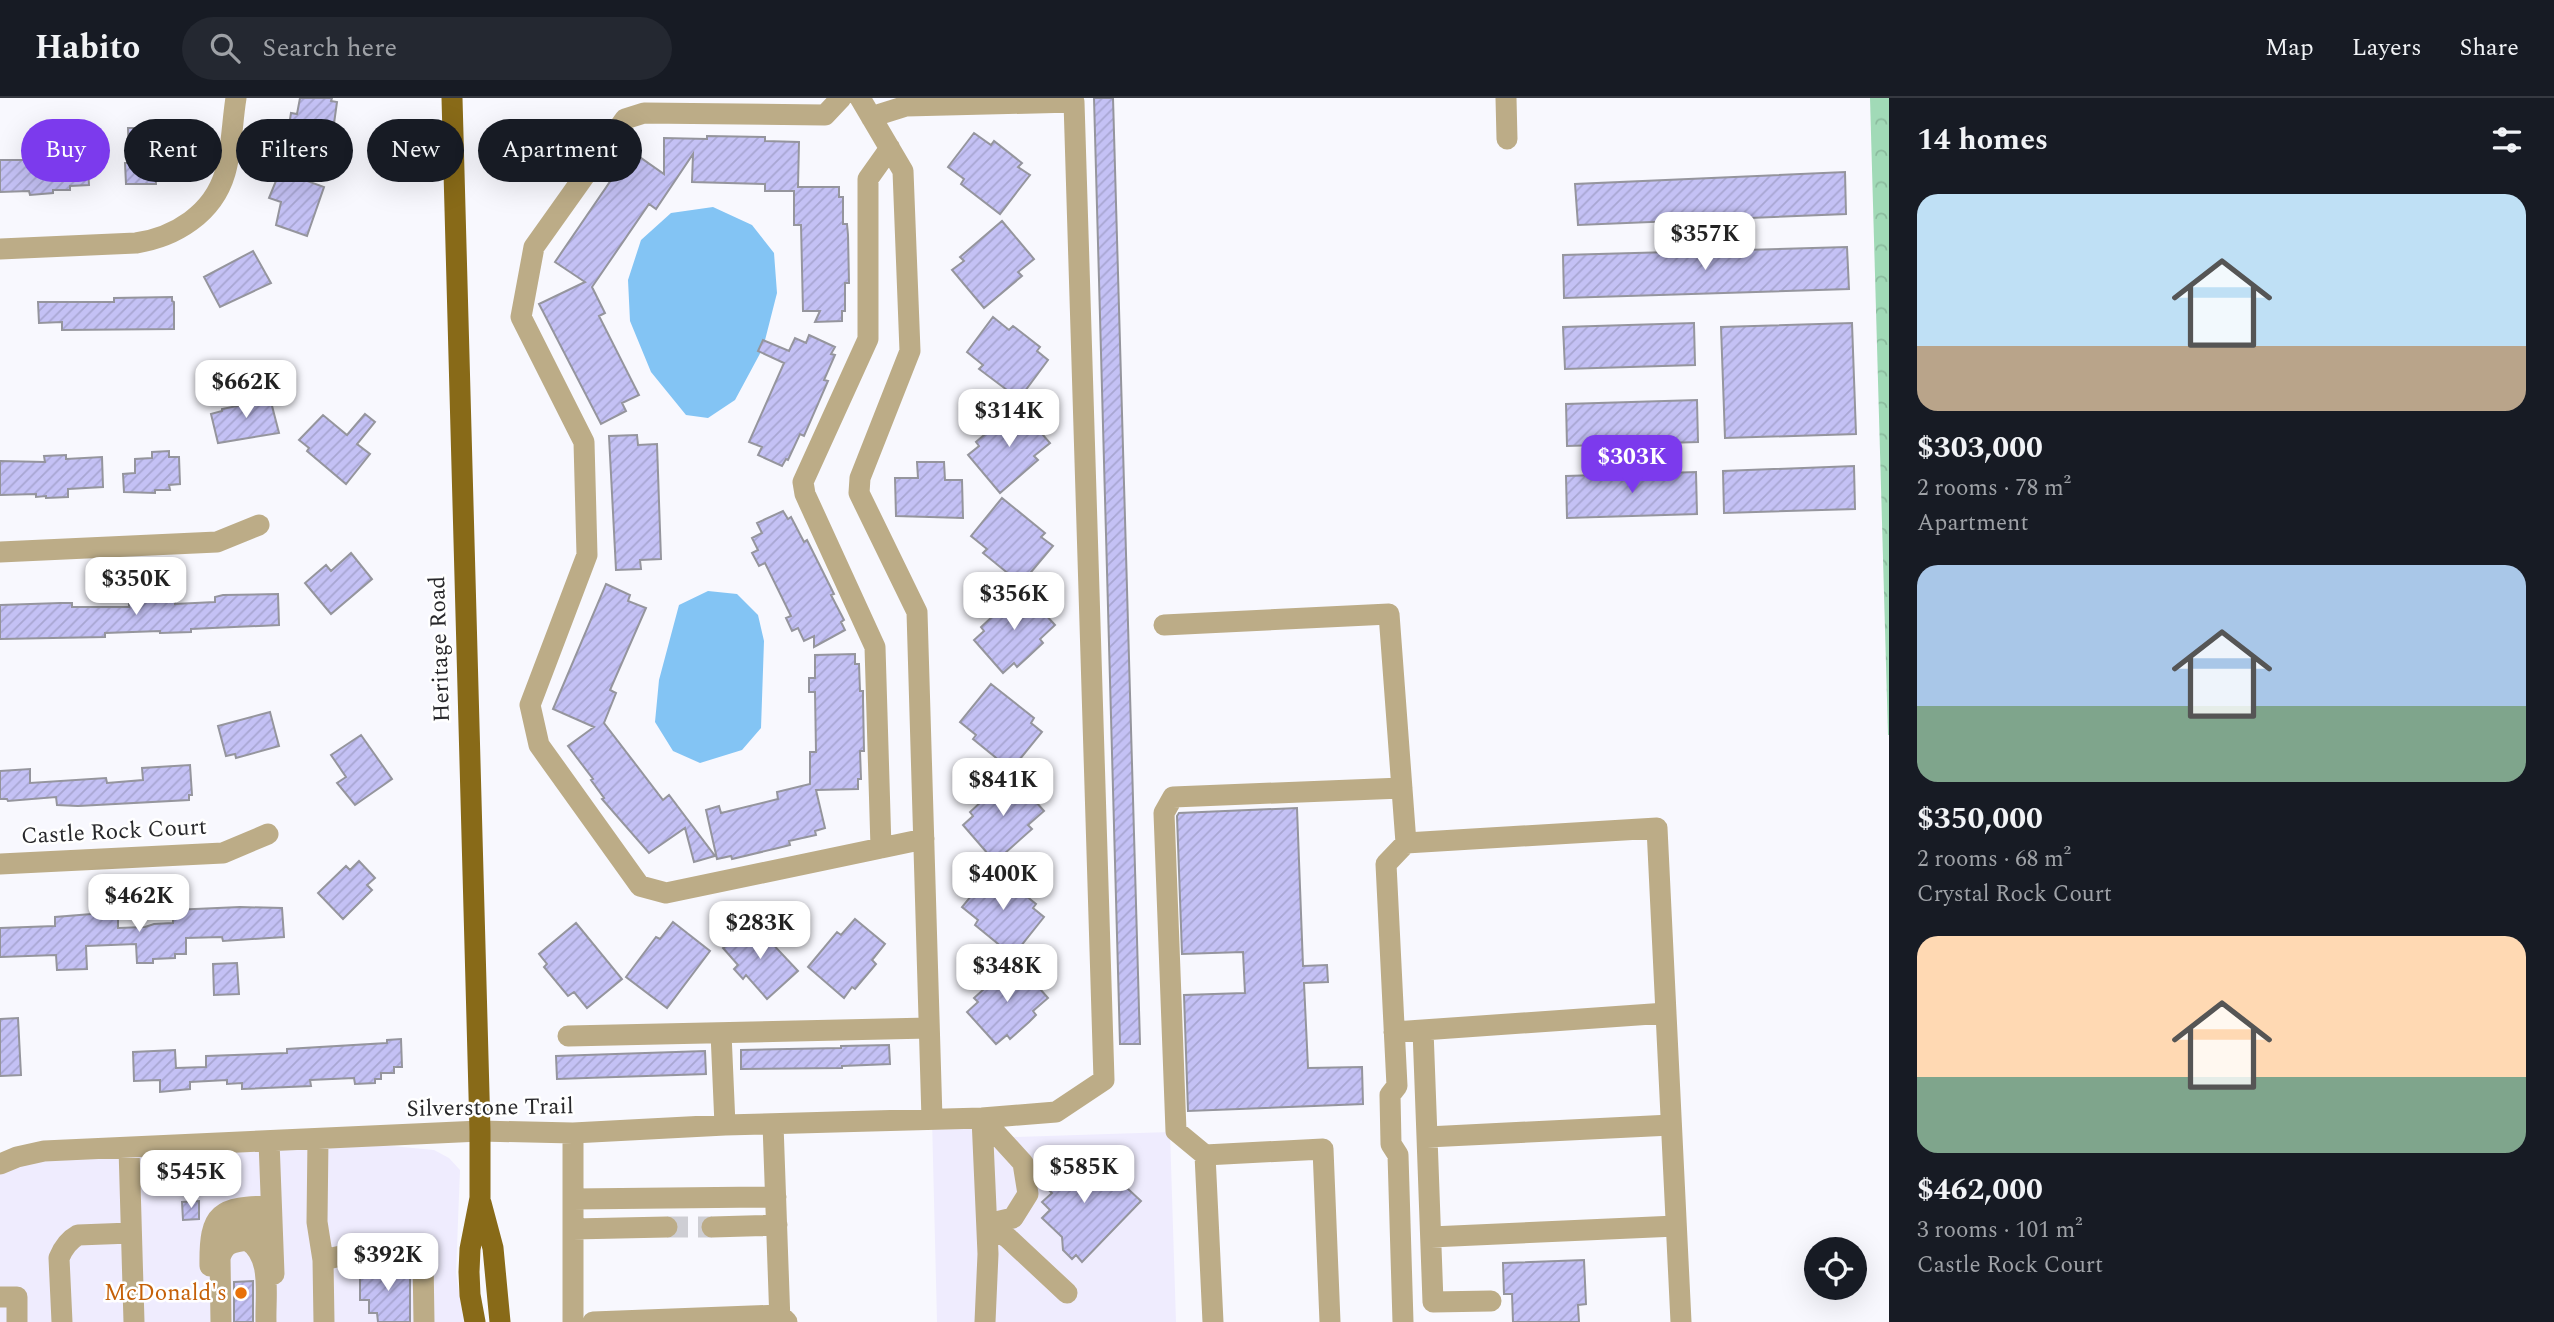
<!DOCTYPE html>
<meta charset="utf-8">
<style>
body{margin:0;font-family:Spectral,serif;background:#242831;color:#f1f3f6;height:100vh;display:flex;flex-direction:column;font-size:26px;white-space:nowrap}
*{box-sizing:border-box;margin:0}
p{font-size:23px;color:#9ea1a6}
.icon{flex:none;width:38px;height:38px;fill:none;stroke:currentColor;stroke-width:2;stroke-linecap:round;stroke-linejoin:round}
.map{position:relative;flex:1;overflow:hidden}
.details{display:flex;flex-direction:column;background:#171b24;width:665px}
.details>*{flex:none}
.top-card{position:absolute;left:21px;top:21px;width:665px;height:63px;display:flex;gap:14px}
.controls{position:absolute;left:1804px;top:1139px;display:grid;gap:14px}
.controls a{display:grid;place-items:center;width:63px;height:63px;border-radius:50%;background:#171b24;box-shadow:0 7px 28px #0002;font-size:35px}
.price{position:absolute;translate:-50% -60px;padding:0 16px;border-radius:14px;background:#fff;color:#222;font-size:23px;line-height:46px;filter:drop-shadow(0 2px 4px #0008)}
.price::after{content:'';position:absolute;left:50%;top:42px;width:21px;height:16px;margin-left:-10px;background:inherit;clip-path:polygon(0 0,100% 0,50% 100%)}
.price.selected{background:#7c3aed;color:#fff}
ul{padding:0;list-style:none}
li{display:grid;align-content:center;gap:14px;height:371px;padding:0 28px}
li span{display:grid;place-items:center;height:217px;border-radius:21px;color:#555}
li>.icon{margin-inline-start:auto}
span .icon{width:126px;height:126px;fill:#fffc;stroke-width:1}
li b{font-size:30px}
h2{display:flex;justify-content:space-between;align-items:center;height:84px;padding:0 28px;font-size:30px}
.tag{padding:0 24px;border-radius:32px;background:#171b24;box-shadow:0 7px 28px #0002;font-size:24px;line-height:63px}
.tag.selected{background:#7c3aed;color:#fff}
header{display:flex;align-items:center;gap:42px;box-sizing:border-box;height:98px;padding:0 35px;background:#171b24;border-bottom:2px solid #363941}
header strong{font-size:33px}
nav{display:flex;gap:38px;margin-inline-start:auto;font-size:24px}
.search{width:490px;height:63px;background:#242831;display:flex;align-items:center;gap:18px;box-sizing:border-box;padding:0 24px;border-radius:38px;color:#9ea1a6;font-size:26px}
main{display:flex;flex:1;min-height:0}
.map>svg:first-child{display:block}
.commercial{fill:#efecfe}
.park{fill:url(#park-crowns)}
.water{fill:#83c4f4}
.building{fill:url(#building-hatch);stroke:#95959d;stroke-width:2}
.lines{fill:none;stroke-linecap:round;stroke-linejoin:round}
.minor-tunnel{stroke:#ceced4;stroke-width:21;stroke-dasharray:21 10;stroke-linecap:butt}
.minor{stroke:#bcac87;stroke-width:21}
.major{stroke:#886a18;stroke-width:21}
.food-dot{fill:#e8710a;stroke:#fff;stroke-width:2.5}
.labels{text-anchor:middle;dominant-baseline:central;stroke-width:5;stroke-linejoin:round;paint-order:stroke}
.street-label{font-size:23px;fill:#28282b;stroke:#fff}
.food-label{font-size:23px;fill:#c56008;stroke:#fff;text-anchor:end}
</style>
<header>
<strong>Habito</strong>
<div class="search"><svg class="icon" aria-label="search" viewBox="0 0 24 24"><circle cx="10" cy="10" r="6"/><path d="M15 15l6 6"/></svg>Search here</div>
<nav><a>Map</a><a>Layers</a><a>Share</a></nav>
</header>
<main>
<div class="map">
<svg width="1889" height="1224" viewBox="0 0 1889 1224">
<defs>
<pattern id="park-crowns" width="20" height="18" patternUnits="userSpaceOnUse" patternTransform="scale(1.75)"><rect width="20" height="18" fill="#a1dab7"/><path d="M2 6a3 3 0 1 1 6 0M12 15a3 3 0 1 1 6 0" fill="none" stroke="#8bbb9e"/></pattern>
<pattern id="building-hatch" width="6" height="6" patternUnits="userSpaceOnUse" patternTransform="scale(1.75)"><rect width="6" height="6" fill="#c4c1f5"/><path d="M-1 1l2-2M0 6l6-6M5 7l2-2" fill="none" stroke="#a8a6d2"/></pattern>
</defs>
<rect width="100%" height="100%" fill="#f8f8fe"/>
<path class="commercial" d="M 932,1021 L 1013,1039 L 1170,1034 L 1176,1224 L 937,1224 Z
M 318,1041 L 434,1052 L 449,1060 L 460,1072 L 456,1175 L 464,1224 L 0,1224 L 0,1066 Z"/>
<path class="park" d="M 1870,0 L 1889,0 L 1889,637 L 1888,637 Z"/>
<path class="water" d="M 713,109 L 752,127 L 774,155 L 777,195 L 763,250 L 735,302 L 708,320 L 686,317 L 651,274 L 630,223 L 628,182 L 641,142 L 671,115 Z
M 708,493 L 737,496 L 758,517 L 764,543 L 761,630 L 742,652 L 700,665 L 673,653 L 655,624 L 659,582 L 679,507 Z"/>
<path class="building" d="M 300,0 L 332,0 L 331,3 L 337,4 L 331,47 L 287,40 L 291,15 L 297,16 Z
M 1094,0 L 1113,0 L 1140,946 L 1120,946 Z
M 128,30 L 148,30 L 148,35 L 168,35 L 168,53 L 171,52 L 172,66 L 155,67 L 156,86 L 126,86 L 125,65 L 129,65 Z
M 974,35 L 991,47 L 994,43 L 1022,65 L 1018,69 L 1030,77 L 1000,116 L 961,86 L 964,81 L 948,69 Z
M 707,38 L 765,39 L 765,43 L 799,44 L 798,89 L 839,89 L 839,99 L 843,99 L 843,126 L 847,126 L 848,137 L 849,185 L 845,185 L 845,213 L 842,213 L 842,223 L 815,224 L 820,213 L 803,213 L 801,127 L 794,127 L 794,93 L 765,93 L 765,86 L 692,84 L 693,56 L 656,111 L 649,106 L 592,189 L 605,215 L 599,218 L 639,297 L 622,305 L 626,313 L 601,326 L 539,206 L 585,184 L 555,164 L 631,53 L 664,76 L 664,40 L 707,41 Z
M 87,51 L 89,87 L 70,88 L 70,92 L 53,92 L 53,95 L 30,97 L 29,93 L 0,94 L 0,62 L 28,62 L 28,53 Z
M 280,73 L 324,89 L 307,138 L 276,127 L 281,104 L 269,100 Z
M 1845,74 L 1846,116 L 1578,127 L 1575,86 Z
M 1002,123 L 1034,161 L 1018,174 L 1022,178 L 984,210 L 952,172 L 964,163 L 960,159 Z
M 1847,149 L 1849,191 L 1564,200 L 1563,157 Z
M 253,153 L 271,185 L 220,209 L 204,179 Z
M 172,199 L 172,203 L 174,204 L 174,231 L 62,232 L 62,224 L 39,225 L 38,204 L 114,204 L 114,200 Z
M 993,219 L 1009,232 L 1013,228 L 1026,238 L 1040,249 L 1037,253 L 1048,262 L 1019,301 L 979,271 L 983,267 L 967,254 Z
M 1694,225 L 1695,267 L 1565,271 L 1563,229 Z
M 1852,225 L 1856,336 L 1725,340 L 1721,229 Z
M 809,237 L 835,249 L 831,256 L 835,257 L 824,282 L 828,283 L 804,338 L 800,336 L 788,362 L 786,361 L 782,368 L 758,357 L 762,349 L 749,344 L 784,265 L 758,253 L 763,242 L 789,253 L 795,240 L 806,245 Z
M 257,295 L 257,297 L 264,296 L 266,305 L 271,304 L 279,335 L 218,345 L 211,316 L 222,313 L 222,311 L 242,307 L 240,298 Z
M 1697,302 L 1698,344 L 1567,348 L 1566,306 Z
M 1018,308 L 1050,345 L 1034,358 L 1038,362 L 1000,395 L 968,357 L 979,348 L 976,344 Z
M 365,316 L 375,324 L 357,346 L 370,356 L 346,386 L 307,353 L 309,350 L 299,342 L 323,317 L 347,337 Z
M 637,337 L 638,347 L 657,346 L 661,461 L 640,462 L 641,471 L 616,472 L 609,338 Z
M 169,353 L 169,359 L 179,359 L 180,386 L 169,387 L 170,392 L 155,392 L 155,395 L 124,394 L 123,376 L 135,375 L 135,361 L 152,360 L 152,354 Z
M 66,357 L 66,361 L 102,359 L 103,389 L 68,391 L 68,399 L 46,400 L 46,398 L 36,399 L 36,396 L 0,397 L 0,363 L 45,364 L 44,358 Z
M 917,364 L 944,364 L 945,382 L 962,382 L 963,420 L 896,418 L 895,380 L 918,380 Z
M 1854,368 L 1855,411 L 1724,415 L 1723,373 Z
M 1696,374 L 1697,416 L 1567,420 L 1566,378 Z
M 1002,400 L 1045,435 L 1041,439 L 1053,448 L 1021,486 L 983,455 L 987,451 L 971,438 Z
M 783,413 L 788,421 L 791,419 L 804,444 L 807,442 L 834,496 L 831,497 L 844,522 L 841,524 L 845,532 L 814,549 L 814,538 L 804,543 L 798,530 L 792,533 L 786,520 L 791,518 L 765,465 L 759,468 L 752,455 L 758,452 L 752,440 L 762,435 L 757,425 Z
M 351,455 L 372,481 L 331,516 L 305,485 L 326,467 L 331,473 Z
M 606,486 L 630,497 L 628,503 L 646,510 L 610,592 L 616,595 L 604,625 L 663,702 L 669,697 L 715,758 L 694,764 L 685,730 L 649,755 L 602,701 L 604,700 L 591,682 L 593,681 L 568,648 L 594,629 L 553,611 Z
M 1022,491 L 1055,527 L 1040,541 L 1043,545 L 1029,558 L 1017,569 L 1014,565 L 1003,575 L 974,542 L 984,533 L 981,529 Z
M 278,496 L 279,527 L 191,531 L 191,534 L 160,535 L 160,533 L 105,535 L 105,539 L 0,541 L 0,507 L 61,505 L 72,505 L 72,509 L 129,509 L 129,503 L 139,501 L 157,500 L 157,504 L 175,503 L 175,506 L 215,504 L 215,499 L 223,497 Z
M 855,556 L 855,566 L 859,566 L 860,593 L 863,593 L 863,602 L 864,653 L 860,653 L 861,681 L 858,681 L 858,691 L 816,692 L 825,730 L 815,733 L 816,737 L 789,743 L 790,747 L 778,750 L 732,761 L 731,758 L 717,761 L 706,712 L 719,708 L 721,715 L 778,701 L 777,694 L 810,686 L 810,654 L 816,654 L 815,594 L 809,594 L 809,580 L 815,580 L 815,557 Z
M 991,586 L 1034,620 L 1031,625 L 1042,634 L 1011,672 L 973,641 L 976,637 L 960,624 Z
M 270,614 L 279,648 L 236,660 L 235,656 L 226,658 L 218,628 Z
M 361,637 L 392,681 L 355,707 L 337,685 L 346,679 L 331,657 Z
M 190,667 L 192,697 L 189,697 L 189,702 L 78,708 L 57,707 L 56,699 L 8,703 L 7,701 L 0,701 L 0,673 L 30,671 L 30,685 L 106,680 L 107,685 L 143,682 L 142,670 Z
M 1011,676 L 1044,713 L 1028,727 L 1032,731 L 995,764 L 963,727 L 973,718 L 970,714 Z
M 1297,710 L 1303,868 L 1327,867 L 1328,884 L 1304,885 L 1308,970 L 1362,969 L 1363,1006 L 1188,1013 L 1184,897 L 1245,895 L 1243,854 L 1182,856 L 1177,718 L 1179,715 Z
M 359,763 L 375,780 L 367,787 L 372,792 L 343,821 L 318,795 L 346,768 L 350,772 Z
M 993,771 L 1036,806 L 1033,810 L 1044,819 L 1013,858 L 975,827 L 978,822 L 962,809 Z
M 240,809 L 282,810 L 284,839 L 223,843 L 222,839 L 186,840 L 186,856 L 175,856 L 175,860 L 153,861 L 153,865 L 137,865 L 136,846 L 86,848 L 87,871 L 57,872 L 56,857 L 0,859 L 0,830 L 55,828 L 55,819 L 104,815 L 108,819 L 118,819 L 118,830 L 145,829 L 154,826 L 173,825 L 173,812 Z
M 855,821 L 885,846 L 872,862 L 876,866 L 855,891 L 852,889 L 844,900 L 808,869 L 837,834 L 841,837 Z
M 673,824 L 710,853 L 667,910 L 626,879 L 656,839 L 660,841 Z
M 752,824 L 798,873 L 767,901 L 746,877 L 743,881 L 734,871 L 738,867 L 723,850 Z
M 576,825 L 622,881 L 587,910 L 574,894 L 568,898 L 544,869 L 547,866 L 539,856 Z
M 1015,863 L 1048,900 L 1033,913 L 1036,917 L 1029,924 L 1010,941 L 1007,937 L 996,946 L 967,914 L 978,904 L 974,900 Z
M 237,865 L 239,896 L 214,897 L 213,866 Z
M 18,920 L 21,977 L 0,978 L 0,921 Z
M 401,941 L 402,969 L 394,969 L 394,975 L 381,975 L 381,981 L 375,981 L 375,985 L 355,986 L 354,980 L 310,982 L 311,988 L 242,991 L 242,985 L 227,986 L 227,982 L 190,984 L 190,991 L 160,994 L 160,982 L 134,983 L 133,954 L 175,952 L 176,970 L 206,969 L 206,958 L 287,955 L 287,951 L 387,945 L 387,942 Z
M 889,947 L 890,966 L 842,968 L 842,970 L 741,971 L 741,952 L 841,950 L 841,948 Z
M 705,953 L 706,976 L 557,981 L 556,958 Z
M 1071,1053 L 1106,1086 L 1114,1078 L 1141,1103 L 1082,1164 L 1076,1157 L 1072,1161 L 1063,1152 L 1062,1139 L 1042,1120 L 1050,1112 L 1042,1104 L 1052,1095 L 1039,1083 L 1038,1077 L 1051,1064 L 1056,1069 Z
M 199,1103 L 199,1121 L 183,1122 L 182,1104 Z
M 1584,1162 L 1586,1206 L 1578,1207 L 1579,1224 L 1513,1224 L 1512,1196 L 1504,1196 L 1503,1165 Z
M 398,1165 L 398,1172 L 410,1172 L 410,1224 L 378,1224 L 377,1215 L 369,1215 L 369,1202 L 360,1202 L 360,1180 L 376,1180 L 376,1166 Z
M 253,1183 L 253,1224 L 234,1224 L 234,1184 Z"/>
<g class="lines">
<path class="minor-tunnel" d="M 667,1129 L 712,1129"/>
<path class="minor" d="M 841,0 L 825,17 L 644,15 L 625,21 L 534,149 L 521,219 L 584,344 L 587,457 L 530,607 L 539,647 L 640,788 L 666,795 L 924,741
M 860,0 L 903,73 L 910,253 L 860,380 L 859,395 L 917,514 L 932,1021
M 1506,0 L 1507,41
M 0,151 L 136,145 C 175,139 213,116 225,75 C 232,52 232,24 236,0
M 0,454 L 217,444 L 259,427
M 1164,527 L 1389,516 L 1406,745
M 881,750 L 875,549 L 805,396 L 803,384 L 868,241 L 868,81 L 890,50
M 0,766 L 223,755 L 268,736
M 1423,932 L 1427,1039
M 1394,934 L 1666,915
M 721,935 L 725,1027
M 568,938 L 929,930
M 982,1020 L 988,1156 L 985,1224
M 982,1020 L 1023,1065 L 1028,1096 L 1013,1120 L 987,1126
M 773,1026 L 780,1224
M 573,1035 L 573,1224
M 318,1041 L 317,1124 L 323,1162 L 324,1224
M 269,1043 L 274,1176
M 129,1050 L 134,1224
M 1205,1057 L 1176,1033 L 1164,715 L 1173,699 L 1402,690
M 0,1066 L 17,1059 L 44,1053 L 480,1033 L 573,1035 L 725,1027 L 982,1020 L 1056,1014 L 1104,982 L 1074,4 L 906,8 L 871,19
M 573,1101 L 776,1099
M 987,1126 L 1008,1140 L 1067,1195
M 712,1129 L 777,1127
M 225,1130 L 234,1122 L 253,1124 L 264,1139 L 264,1155
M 573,1131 L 667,1129
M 1431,1139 L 1676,1128
M 323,1162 L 359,1154 L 412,1151 L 423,1161 L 424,1224
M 210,1168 C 209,1113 220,1109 271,1108
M 0,1199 L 17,1199 L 17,1224
M 1491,1203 L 1433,1204 L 1427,1039 L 1671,1027
M 62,1224 L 59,1160 C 63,1150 69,1142 78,1137 L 131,1135
M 221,1224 L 220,1160 C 224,1146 232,1144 247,1142 C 273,1158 265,1197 266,1224
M 593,1224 L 780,1217 L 787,1224
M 1213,1224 L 1205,1057 L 1323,1051 L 1330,1224
M 1403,1224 L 1398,1057 L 1391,1046 L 1390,997 L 1397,988 L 1386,766 L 1406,745 L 1657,730 L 1681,1224"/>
<path class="major" d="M 452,0 L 480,1033 L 480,1100 L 470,1151 L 469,1174 L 470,1197 L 475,1224
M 481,1105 L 493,1150 L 500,1224"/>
</g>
<circle class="food-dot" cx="241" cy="1195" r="7"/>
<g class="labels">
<g class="street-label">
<text transform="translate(440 551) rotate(-92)">Heritage Road</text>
<text transform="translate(114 734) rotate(-3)">Castle Rock Court</text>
<text transform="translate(490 1010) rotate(-1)">Silverstone Trail</text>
</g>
<g class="food-label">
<text x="227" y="1195">McDonald's</text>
</g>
</g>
</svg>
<div class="controls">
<a><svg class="icon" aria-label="locate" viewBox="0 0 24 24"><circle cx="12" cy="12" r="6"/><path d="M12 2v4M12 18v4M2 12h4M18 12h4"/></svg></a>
</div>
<b class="price" style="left:1705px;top:174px">$357K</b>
<b class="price" style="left:246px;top:322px">$662K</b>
<b class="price" style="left:1009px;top:351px">$314K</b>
<b class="price selected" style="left:1632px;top:397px">$303K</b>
<b class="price" style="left:136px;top:519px">$350K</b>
<b class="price" style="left:1014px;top:534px">$356K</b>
<b class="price" style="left:1003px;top:720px">$841K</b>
<b class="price" style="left:1003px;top:814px">$400K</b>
<b class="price" style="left:139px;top:836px">$462K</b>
<b class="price" style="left:760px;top:863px">$283K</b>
<b class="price" style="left:1007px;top:906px">$348K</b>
<b class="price" style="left:1084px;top:1107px">$585K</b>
<b class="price" style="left:191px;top:1112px">$545K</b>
<b class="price" style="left:388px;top:1195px">$392K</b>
<div class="top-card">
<a class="tag selected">Buy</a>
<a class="tag">Rent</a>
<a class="tag">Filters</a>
<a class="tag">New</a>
<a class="tag">Apartment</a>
</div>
</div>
<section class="details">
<h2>14 homes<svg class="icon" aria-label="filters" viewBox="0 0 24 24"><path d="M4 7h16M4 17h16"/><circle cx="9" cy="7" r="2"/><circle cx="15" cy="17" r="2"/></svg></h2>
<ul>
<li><span style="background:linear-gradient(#bfe0f5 70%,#b9a48a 0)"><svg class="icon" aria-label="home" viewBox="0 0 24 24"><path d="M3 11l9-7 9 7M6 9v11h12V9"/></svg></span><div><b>$303,000</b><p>2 rooms · 78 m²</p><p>Apartment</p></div></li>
<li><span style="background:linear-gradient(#a9c7e8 65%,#7fa58c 0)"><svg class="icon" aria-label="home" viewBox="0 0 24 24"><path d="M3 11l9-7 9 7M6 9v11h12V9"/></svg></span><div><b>$350,000</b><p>2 rooms · 68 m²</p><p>Crystal Rock Court</p></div></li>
<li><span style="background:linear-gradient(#ffd9b3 65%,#7fa58c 0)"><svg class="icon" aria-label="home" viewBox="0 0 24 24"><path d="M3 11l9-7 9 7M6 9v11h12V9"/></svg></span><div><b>$462,000</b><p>3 rooms · 101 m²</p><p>Castle Rock Court</p></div></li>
</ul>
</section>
</main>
